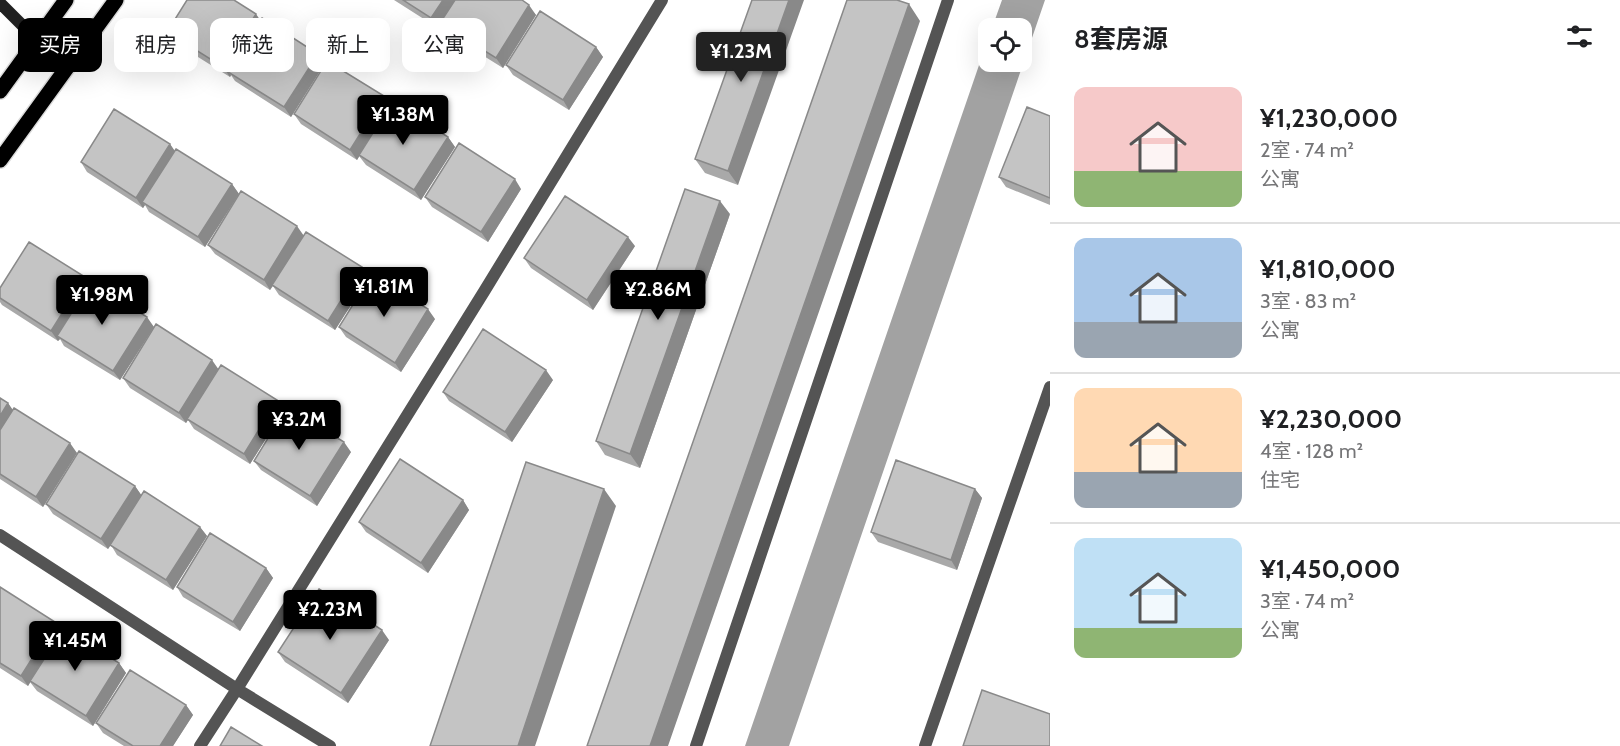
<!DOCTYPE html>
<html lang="zh">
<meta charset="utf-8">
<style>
body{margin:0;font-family:Cabin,"Noto Sans SC",sans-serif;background:#f6f6f6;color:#202124;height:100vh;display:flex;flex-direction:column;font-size:22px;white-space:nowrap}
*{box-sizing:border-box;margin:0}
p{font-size:20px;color:#757577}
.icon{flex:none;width:33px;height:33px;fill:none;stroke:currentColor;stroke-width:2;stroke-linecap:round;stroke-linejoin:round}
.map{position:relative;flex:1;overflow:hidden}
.details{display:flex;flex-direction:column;background:#fff;width:570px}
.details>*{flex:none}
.hud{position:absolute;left:18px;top:18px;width:570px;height:54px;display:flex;gap:12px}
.tools{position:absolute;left:978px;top:18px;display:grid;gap:12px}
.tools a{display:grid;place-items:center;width:54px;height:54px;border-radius:12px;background:#fff;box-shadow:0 6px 24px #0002;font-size:30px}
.price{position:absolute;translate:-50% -51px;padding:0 14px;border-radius:6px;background:#000;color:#fff;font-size:20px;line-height:39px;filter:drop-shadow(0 2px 3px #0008)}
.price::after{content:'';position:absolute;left:50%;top:36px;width:18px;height:14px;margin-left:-9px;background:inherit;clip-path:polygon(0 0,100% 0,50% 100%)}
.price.selected{background:#222;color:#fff}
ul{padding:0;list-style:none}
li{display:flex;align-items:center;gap:18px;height:150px;padding:0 24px}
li+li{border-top:2px solid #e0e0e0}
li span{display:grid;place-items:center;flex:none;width:168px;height:120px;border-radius:12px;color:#555}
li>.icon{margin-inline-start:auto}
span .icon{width:72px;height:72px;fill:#fffc;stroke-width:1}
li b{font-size:26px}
h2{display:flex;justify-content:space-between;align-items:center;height:72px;padding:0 24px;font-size:26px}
.pill{padding:0 21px;border-radius:12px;background:#fff;box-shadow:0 6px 24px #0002;font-size:21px;line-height:54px}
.pill.selected{background:#000;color:#fff}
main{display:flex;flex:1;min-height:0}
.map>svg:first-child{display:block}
.water{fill:#a2a2a2}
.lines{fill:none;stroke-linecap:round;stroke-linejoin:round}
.primary-casing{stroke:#dbdbdb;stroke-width:18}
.street{stroke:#545454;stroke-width:12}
.secondary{stroke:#212121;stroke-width:12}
.primary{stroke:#000;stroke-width:15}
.wall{fill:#a9a9a9}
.shaded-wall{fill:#898989}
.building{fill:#c4c4c4;stroke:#898989;stroke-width:1.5}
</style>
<main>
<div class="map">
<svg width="1050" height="746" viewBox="0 0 1050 746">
<rect width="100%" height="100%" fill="#fff"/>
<path class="water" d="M 1002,0 L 1045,0 L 789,746 L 745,746 L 988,39 L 988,62 L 1022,62 L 1022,28 L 992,28 Z"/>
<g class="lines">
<defs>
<path id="primary" d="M 0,91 L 66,0
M 0,160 L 116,0"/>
</defs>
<use href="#primary" class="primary-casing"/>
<path class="street" d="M 0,535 L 237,689 L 330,746
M 200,746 L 237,689 L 485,290 L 662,0
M 696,746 L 948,0
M 925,746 L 1050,387"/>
<path class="secondary" d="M 0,3 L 66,69"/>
<use href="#primary" class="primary"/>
</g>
<path class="wall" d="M 394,0 L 522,0 L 536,15 L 503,68 L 447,33 L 441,24 L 438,28 Z
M 752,0 L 738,185 L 705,173 L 695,159 Z
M 261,20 L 318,54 L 325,63 L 291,117 L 235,81 L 231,75 L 230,77 L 174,42 L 167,32 Z
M 596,47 L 603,57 L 569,110 L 513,75 L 506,65 Z
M 384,96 L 390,105 L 448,137 L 455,147 L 421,200 L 366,165 L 359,156 L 357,160 L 301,124 L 294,114 Z
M 1050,116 L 1050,205 L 1006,187 L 999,177 Z
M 170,144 L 174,151 L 232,184 L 239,194 L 205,247 L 149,212 L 145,205 L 143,208 L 87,172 L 81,162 Z
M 521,189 L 488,242 L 432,207 L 425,197 Z
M 730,214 L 640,468 L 605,455 L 596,441 Z
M 304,235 L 362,267 L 369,277 L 335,330 L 279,295 L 273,286 L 270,290 L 215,254 L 208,245 Z
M 635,246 L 593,310 L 531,268 L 524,258 Z
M 90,284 L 154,327 L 120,380 L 64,346 L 60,339 L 58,341 L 2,305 L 0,302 L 0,288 Z
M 435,319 L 401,372 L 346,337 L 339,327 Z
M 219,369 L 277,400 L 284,410 L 250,464 L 194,429 L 188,420 L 186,423 L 130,388 L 123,378 Z
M 553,380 L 512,442 L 449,401 L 443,392 Z
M 0,398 L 8,403 L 12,410 L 77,453 L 43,507 L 0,479 Z
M 351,452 L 317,506 L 261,470 L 254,461 Z
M 135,486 L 141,495 L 200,527 L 207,536 L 173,590 L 117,555 L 111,545 L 108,549 L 53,514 L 46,504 Z
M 975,489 L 982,498 L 957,570 L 878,542 L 871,532 Z
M 463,500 L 469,510 L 428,573 L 366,532 L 359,522 Z
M 266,568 L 273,578 L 240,631 L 183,597 L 177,587 Z
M 0,587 L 55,622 L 61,631 L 119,663 L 126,673 L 93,726 L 37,691 L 30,682 L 28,686 L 0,668 Z
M 389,640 L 348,703 L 285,662 L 278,652 Z
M 186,705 L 193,715 L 173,746 L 124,746 L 103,733 L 96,723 Z"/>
<path class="shaded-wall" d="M 443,0 L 456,0 L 438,28 L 431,18 Z
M 789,0 L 804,0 L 738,185 L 728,171 Z
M 909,4 L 920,21 L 668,746 L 650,746 Z
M 529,5 L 536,15 L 503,68 L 496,58 Z
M 256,14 L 263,24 L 228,72 L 231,75 L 230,77 L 223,67 Z
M 596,47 L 603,57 L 569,110 L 563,100 Z
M 318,54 L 325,63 L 291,117 L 284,107 Z
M 384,96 L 391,106 L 357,160 L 350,150 Z
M 448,137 L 455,147 L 421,200 L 414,190 Z
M 170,144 L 177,154 L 142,202 L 145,205 L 143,208 L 136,198 Z
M 515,179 L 521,189 L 488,242 L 481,232 Z
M 232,184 L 239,194 L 205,247 L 198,237 Z
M 720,201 L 730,214 L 640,468 L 630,454 Z
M 297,226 L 304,236 L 270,290 L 264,280 Z
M 628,237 L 635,246 L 593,310 L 587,300 Z
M 362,267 L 369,277 L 335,330 L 328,321 Z
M 85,277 L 92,287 L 57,336 L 60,339 L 58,341 L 51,331 Z
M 428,309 L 435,319 L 401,372 L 395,363 Z
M 147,317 L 154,327 L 120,380 L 113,371 Z
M 212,360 L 219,370 L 186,423 L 179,413 Z
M 546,370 L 553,380 L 512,442 L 505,432 Z
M 277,400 L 284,410 L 250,464 L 244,454 Z
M 8,403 L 15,413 L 0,437 L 0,416 Z
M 344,442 L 351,452 L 317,506 L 310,496 Z
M 70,443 L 77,453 L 43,507 L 36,497 Z
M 135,486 L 142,496 L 108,549 L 101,539 Z
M 604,489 L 616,506 L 535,746 L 518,746 Z
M 975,489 L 982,498 L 957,570 L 951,560 Z
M 463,500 L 469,510 L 428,573 L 421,563 Z
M 200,527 L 207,536 L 173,590 L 166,580 Z
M 266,568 L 273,578 L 240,631 L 233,622 Z
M 55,622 L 62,632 L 28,686 L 21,676 Z
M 382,630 L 389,640 L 348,703 L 341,693 Z
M 119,663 L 126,673 L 93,726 L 86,716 Z
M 186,705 L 193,715 L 173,746 L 160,746 Z"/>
<path class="building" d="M 187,0 L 234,0 L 256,14 L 223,67 L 167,32 Z
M 403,0 L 443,0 L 431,18 Z
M 455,0 L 522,0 L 529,5 L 496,58 L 440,23 Z
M 752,0 L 789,0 L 728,171 L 695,159 Z
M 847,0 L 897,0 L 909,4 L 650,746 L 587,746 Z
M 540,11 L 596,47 L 563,100 L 506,65 Z
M 262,18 L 318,54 L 284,107 L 228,72 Z
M 327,61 L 384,96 L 350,150 L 294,114 Z
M 393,101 L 448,137 L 414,190 L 359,155 Z
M 1027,107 L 1050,116 L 1050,198 L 999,177 Z
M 114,109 L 170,144 L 136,198 L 81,162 Z
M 459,143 L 515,179 L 481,232 L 425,197 Z
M 176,149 L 232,184 L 198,237 L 142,202 Z
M 685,189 L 720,201 L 630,454 L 596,441 Z
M 241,191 L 297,226 L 264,280 L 208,245 Z
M 565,196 L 628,237 L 587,300 L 524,258 Z
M 306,232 L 362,267 L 328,321 L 272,285 Z
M 29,242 L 85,277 L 51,331 L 0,298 L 0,288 Z
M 372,274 L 428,309 L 395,363 L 339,327 Z
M 91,282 L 147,317 L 113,371 L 57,336 Z
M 156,324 L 212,360 L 179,413 L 123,378 Z
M 483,329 L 546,370 L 505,432 L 443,392 Z
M 221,365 L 277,400 L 244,454 L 187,419 Z
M 0,398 L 8,403 L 0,416 Z
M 287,407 L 344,442 L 310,496 L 254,461 Z
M 14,408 L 70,443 L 36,497 L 0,474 L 0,430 Z
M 79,451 L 135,486 L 101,539 L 46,504 Z
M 400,459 L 463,500 L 421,563 L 359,522 Z
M 896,460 L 975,489 L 951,560 L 871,532 Z
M 526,462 L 604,489 L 518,746 L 430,746 Z
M 144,491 L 200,527 L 166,580 L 110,545 Z
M 210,533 L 266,568 L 233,622 L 177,587 Z
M 0,587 L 55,622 L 21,676 L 0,663 Z
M 319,589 L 382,630 L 341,693 L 278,652 Z
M 64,628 L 119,663 L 86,716 L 30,681 Z
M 130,670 L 186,705 L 160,746 L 133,746 L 96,723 Z
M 982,690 L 1050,714 L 1050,746 L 963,746 Z
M 231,727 L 262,746 L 220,746 Z"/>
</svg>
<div class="tools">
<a><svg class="icon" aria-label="locate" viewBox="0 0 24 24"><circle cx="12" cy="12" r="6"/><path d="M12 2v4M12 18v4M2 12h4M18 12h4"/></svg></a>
</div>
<b class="price selected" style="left:741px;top:83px">¥1.23M</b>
<b class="price" style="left:403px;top:146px">¥1.38M</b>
<b class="price" style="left:384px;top:318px">¥1.81M</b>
<b class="price" style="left:658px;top:321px">¥2.86M</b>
<b class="price" style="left:102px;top:326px">¥1.98M</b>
<b class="price" style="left:299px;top:451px">¥3.2M</b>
<b class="price" style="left:330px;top:641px">¥2.23M</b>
<b class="price" style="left:75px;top:672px">¥1.45M</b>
<div class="hud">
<a class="pill selected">买房</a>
<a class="pill">租房</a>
<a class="pill">筛选</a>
<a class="pill">新上</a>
<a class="pill">公寓</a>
</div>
</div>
<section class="details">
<h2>8套房源<svg class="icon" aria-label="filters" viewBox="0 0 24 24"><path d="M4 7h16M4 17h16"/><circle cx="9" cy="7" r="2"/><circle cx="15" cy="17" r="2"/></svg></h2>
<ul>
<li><span style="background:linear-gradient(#f6c9c9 70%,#8fb573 0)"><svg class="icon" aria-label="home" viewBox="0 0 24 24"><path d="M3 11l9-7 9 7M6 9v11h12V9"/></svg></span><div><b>¥1,230,000</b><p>2室 · 74 m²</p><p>公寓</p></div></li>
<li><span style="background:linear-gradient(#a9c7e8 70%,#9aa5b1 0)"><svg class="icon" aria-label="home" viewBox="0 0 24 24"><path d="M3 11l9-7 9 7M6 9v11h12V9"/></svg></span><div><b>¥1,810,000</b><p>3室 · 83 m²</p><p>公寓</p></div></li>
<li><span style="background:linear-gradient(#ffd9b3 70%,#9aa5b1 0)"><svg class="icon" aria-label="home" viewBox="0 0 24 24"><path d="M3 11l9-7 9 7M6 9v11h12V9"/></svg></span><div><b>¥2,230,000</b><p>4室 · 128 m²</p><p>住宅</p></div></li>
<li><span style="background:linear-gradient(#bfe0f5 75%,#8fb573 0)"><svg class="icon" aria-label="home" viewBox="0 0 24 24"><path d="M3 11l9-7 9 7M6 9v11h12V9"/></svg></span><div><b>¥1,450,000</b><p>3室 · 74 m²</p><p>公寓</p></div></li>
</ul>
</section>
</main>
